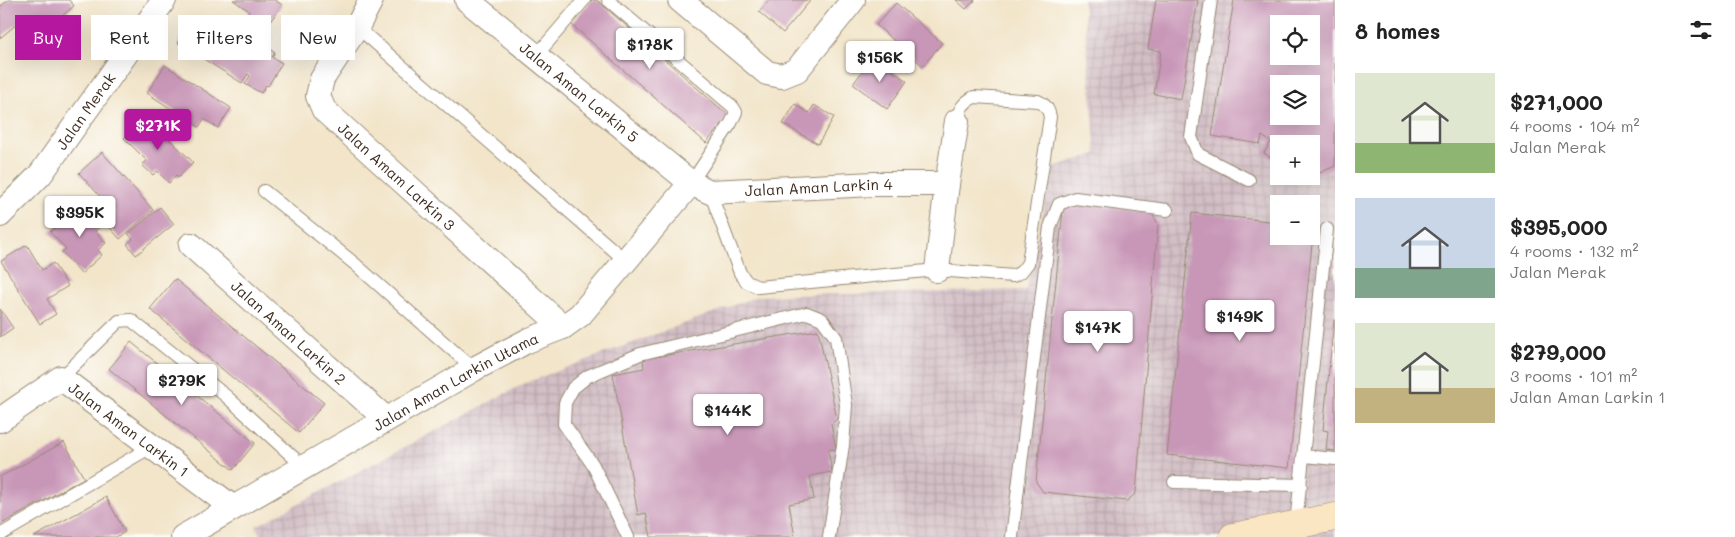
<!DOCTYPE html>
<meta charset="utf-8">
<style>
body{margin:0;font-family:Mali,sans-serif;background:#f6f6f6;color:#222;height:100vh;display:flex;flex-direction:column;font-size:19px;white-space:nowrap}
*{box-sizing:border-box;margin:0}
p{font-size:16px;color:#767676}
.icon{flex:none;width:28px;height:28px;fill:none;stroke:currentColor;stroke-width:2;stroke-linecap:round;stroke-linejoin:round}
.map{position:relative;flex:1;overflow:hidden}
.side{display:flex;flex-direction:column;background:#fff;width:400px}
.side>*{flex:none}
.banner{position:absolute;left:15px;top:15px;width:475px;height:45px;display:flex;gap:10px}
.tools{position:absolute;left:1270px;top:15px;display:grid;gap:10px}
.tools a{display:grid;place-items:center;width:50px;height:50px;border-radius:0px;background:#fff;box-shadow:0 5px 20px #0002;font-size:25px}
.price{position:absolute;translate:-50% -42px;padding:0 11px;border-radius:5px;background:#fff;color:#222;font-size:16px;line-height:32px;filter:drop-shadow(0 1px 2px #0008)}
.price::after{content:'';position:absolute;left:50%;top:30px;width:15px;height:11px;margin-left:-8px;background:inherit;clip-path:polygon(0 0,100% 0,50% 100%)}
.price.on{background:#b5179e;color:#fff}
ul{padding:0;list-style:none}
li{display:flex;align-items:center;gap:15px;height:125px;padding:0 20px}
li span{display:grid;place-items:center;flex:none;width:140px;height:100px;border-radius:0px;color:#555}
li>.icon{margin-inline-start:auto}
span .icon{width:60px;height:60px;fill:#fffc;stroke-width:1}
li b{font-size:21px}
h2{display:flex;justify-content:space-between;align-items:center;height:60px;padding:0 20px;font-size:21px}
.pill{padding:0 18px;border-radius:0px;background:#fff;box-shadow:0 5px 20px #0002;font-size:18px;line-height:45px}
.pill.on{background:#b5179e;color:#fff}
main{display:flex;flex:1;min-height:0}
.map>svg:first-child{display:block}
.industrial{fill:url(#industrial-grid);fill-rule:evenodd}
.building{fill:#c896b7;fill-rule:evenodd}
.lines{fill:none;stroke-linecap:round;stroke-linejoin:round}
.service-casing{stroke:#968874;stroke-width:14}
.minor-casing{stroke:#968874;stroke-width:26}
.secondary-casing{stroke:#968874;stroke-width:29}
.service{stroke:#fff;stroke-width:12}
.minor{stroke:#fff;stroke-width:24}
.secondary{stroke:#fbe6c4;stroke-width:28}
.labels{text-anchor:middle;dominant-baseline:central;stroke-width:4;stroke-linejoin:round;paint-order:stroke}
.street-label{font-size:15px;fill:#3b2a1e;stroke:#fdfcf7}
</style>
<main>
<div class="map">
<svg width="1335" height="537" viewBox="0 0 1335 537">
<defs>
<pattern id="industrial-grid" width="8" height="8" patternUnits="userSpaceOnUse" patternTransform="scale(1.25)"><rect width="8" height="8" fill="#d2bec5"/><path d="M0 4h8M4 0v8" fill="none" stroke="#b5a3a9"/></pattern>
</defs>
<rect width="100%" height="100%" fill="#fdfcf7"/>
<filter id="ink" filterUnits="userSpaceOnUse"><feTurbulence type="fractalNoise" baseFrequency=".02" numOctaves="2"/><feDisplacementMap in="SourceGraphic" scale="10" xChannelSelector="R" yChannelSelector="G"/><feConvolveMatrix kernelMatrix="1 2 1 2 8 2 1 2 1" color-interpolation-filters="sRGB"/></filter>
<filter id="wash" filterUnits="userSpaceOnUse"><feTurbulence type="fractalNoise" baseFrequency=".0096" numOctaves="4" result="noise"/><feDisplacementMap in="SourceGraphic" scale="20" xChannelSelector="R" yChannelSelector="G"/><feGaussianBlur stdDeviation="1.12" result="paint"/><feColorMatrix in="noise" values="0 0 0 0 0 0 0 0 0 0 0 0 0 0 0 0 0 1.4 0 .05"/><feComposite in="paint" operator="in"/></filter>
<g filter="url(#wash)">
<rect width="100%" height="100%" fill="#f2e5ca"/>
<path class="industrial" d="M 1083,0 L 1335,0 L 1335,537 L 261,537 L 256,526 L 525,383 L 758,296 L 1026,290 L 1053,167 L 1096,154 ZM 1279,24 L 1311,24 L 1311,56 L 1279,56 ZM 1279,84 L 1311,84 L 1311,116 L 1279,116 ZM 1279,144 L 1311,144 L 1311,176 L 1279,176 ZM 1279,204 L 1311,204 L 1311,236 L 1279,236 Z"/>
<g id="blocks">
<path class="building" d="M 8,0 L 69,0 L 74,6 L 34,39 L 26,29 L 30,26 L 24,18 L 0,38 L 0,7 Z
M 233,0 L 275,0 L 282,5 L 264,30 L 246,17 L 249,11 Z
M 592,0 L 597,0 L 729,116 L 706,143 L 571,24 Z
M 769,0 L 809,0 L 810,1 L 783,33 L 759,12 Z
M 956,0 L 975,0 L 966,9 Z
M 1156,0 L 1198,0 L 1181,99 L 1154,94 L 1161,51 L 1148,49 Z
M 1234,0 L 1335,0 L 1335,166 L 1315,175 L 1311,171 L 1311,144 L 1279,144 L 1279,163 L 1264,153 L 1271,142 L 1262,136 L 1260,144 L 1212,136 ZM 1279,24 L 1311,24 L 1311,56 L 1279,56 ZM 1279,84 L 1311,84 L 1311,116 L 1279,116 Z
M 896,3 L 942,43 L 923,66 L 876,25 Z
M 194,18 L 228,40 L 235,27 L 249,36 L 247,39 L 264,50 L 266,47 L 275,52 L 272,57 L 282,63 L 268,86 L 266,85 L 261,93 L 245,84 L 250,76 L 248,74 L 242,83 L 178,43 Z
M 873,57 L 907,81 L 887,109 L 853,84 Z
M 165,65 L 231,108 L 218,128 L 204,119 L 199,127 L 147,93 Z
M 795,104 L 809,113 L 814,105 L 834,117 L 818,144 L 783,124 Z
M 145,116 L 193,162 L 178,178 L 176,175 L 169,183 L 157,171 L 153,175 L 142,165 L 147,161 L 124,138 Z
M 102,152 L 153,210 L 120,239 L 105,222 L 115,213 L 79,173 Z
M 83,202 L 103,224 L 95,231 L 106,243 L 98,250 L 102,255 L 81,274 L 62,252 L 66,249 L 50,232 Z
M 1071,204 L 1151,212 L 1158,224 L 1136,493 L 1127,501 L 1043,492 L 1036,482 L 1063,210 Z
M 160,207 L 174,224 L 136,255 L 127,244 L 133,239 L 128,234 Z
M 1192,213 L 1279,222 L 1279,236 L 1311,236 L 1311,225 L 1314,225 L 1289,468 L 1167,455 Z
M 27,245 L 42,270 L 53,263 L 68,286 L 47,299 L 56,314 L 40,324 L 1,261 Z
M 175,279 L 324,403 L 299,433 L 150,309 Z
M 0,309 L 13,328 L 0,337 Z
M 1334,320 L 1335,320 L 1335,451 L 1326,450 L 1328,431 L 1323,430 Z
M 818,330 L 837,419 L 831,424 L 836,449 L 828,450 L 832,472 L 810,476 L 814,499 L 789,504 L 795,537 L 651,537 L 646,513 L 638,515 L 613,374 L 644,368 L 643,359 Z
M 131,342 L 255,443 L 233,470 L 109,369 Z
M 64,442 L 84,478 L 0,525 L 0,477 Z
M 106,497 L 125,532 L 116,537 L 34,537 Z"/>
</g>
</g>
<g filter="url(#ink)">
<use href="#blocks" fill-opacity="0" stroke="#968874" stroke-width="1"/>
<g class="lines">
<defs>
<path id="service" d="M 608,0 L 733,107 L 736,112 L 731,123 L 691,183
M 1211,0 L 1191,137 L 1198,154 L 1249,180
M 357,27 L 626,261
M 536,56 L 584,0
M 264,191 L 355,264 L 474,369
M 710,192 L 740,273 L 747,282 L 758,287 L 937,270 L 1013,276 L 1021,272 L 1028,263 L 1050,117 C 1048,108 1046,105 1038,101 L 974,97 C 963,103 959,109 957,121
M 61,378 L 119,321 L 131,320 L 226,396 L 303,466
M 1304,456 L 1335,459
M 1174,482 L 1301,485
M 1296,524 L 1327,229
M 0,535 L 151,447
M 628,537 L 593,465 L 564,424 L 565,403 L 573,388 L 588,376 L 640,354 L 807,313 L 822,319 L 836,338 L 846,405 L 843,445 L 829,537
M 1012,537 L 1050,227 L 1059,204 L 1075,198 L 1167,210"/>
<g id="minor">
<path id="s1" d="M 371,0 L 357,27 L 322,79 L 318,96 L 324,110 L 563,327"/>
<path id="s2" d="M 467,0 L 691,183 L 710,192 L 874,184 L 947,184"/>
<path d="M 680,0 L 767,73 L 782,76 L 797,70 L 853,0"/>
<path id="s3" d="M 0,215 L 40,175 L 164,0"/>
<path id="s4" d="M 191,245 L 386,419"/>
<path d="M 937,270 L 947,184 L 957,121"/>
<path id="s5" d="M 0,420 L 61,378 L 232,507"/>
<path id="s6" d="M 183,537 L 474,369 L 527,341 L 563,327 L 580,315 L 691,183"/>
</g>
<path id="secondary" d="M 1233,537 L 1335,517"/>
</defs>
<use href="#service" class="service-casing"/>
<use href="#minor" class="minor-casing"/>
<use href="#secondary" class="secondary-casing"/>
<use href="#service" class="service"/>
<use href="#minor" class="minor"/>
<use href="#secondary" class="secondary"/>
</g>
</g>
<g class="labels">
<g class="street-label">
<text stroke="none"><textPath href="#s2" startOffset="145">Jalan Aman Larkin 5</textPath></text>
<text stroke="none"><textPath href="#s3" startOffset="135">Jalan Merak</textPath></text>
<text stroke="none"><textPath href="#s1" startOffset="224">Jalan Amam Larkin 3</textPath></text>
<text stroke="none"><textPath href="#s2" startOffset="419">Jalan Aman Larkin 4</textPath></text>
<text stroke="none"><textPath href="#s4" startOffset="131">Jalan Aman Larkin 2</textPath></text>
<text stroke="none"><textPath href="#s6" startOffset="314">Jalan Aman Larkin Utama</textPath></text>
<text stroke="none"><textPath href="#s5" startOffset="159">Jalan Aman Larkin 1</textPath></text>
</g>
</g>
</svg>
<div class="tools">
<a><svg class="icon" aria-label="locate" viewBox="0 0 24 24"><circle cx="12" cy="12" r="6"/><path d="M12 2v4M12 18v4M2 12h4M18 12h4"/></svg></a>
<a><svg class="icon" aria-label="layers" viewBox="0 0 24 24"><path d="M12 4l9 5-9 5-9-5zM3 14l9 5 9-5"/></svg></a>
<a>+</a>
<a>−</a>
</div>
<b class="price" style="left:650px;top:70px">$178K</b>
<b class="price" style="left:880px;top:83px">$156K</b>
<b class="price on" style="left:158px;top:151px">$271K</b>
<b class="price" style="left:80px;top:238px">$395K</b>
<b class="price" style="left:1240px;top:342px">$149K</b>
<b class="price" style="left:1098px;top:353px">$147K</b>
<b class="price" style="left:182px;top:406px">$279K</b>
<b class="price" style="left:728px;top:436px">$144K</b>
<div class="banner">
<a class="pill on">Buy</a>
<a class="pill">Rent</a>
<a class="pill">Filters</a>
<a class="pill">New</a>
</div>
</div>
<section class="side">
<h2>8 homes<svg class="icon" aria-label="filters" viewBox="0 0 24 24"><path d="M4 7h16M4 17h16"/><circle cx="9" cy="7" r="2"/><circle cx="15" cy="17" r="2"/></svg></h2>
<ul>
<li><span style="background:linear-gradient(#dfe7d0 70%,#8fb573 0)"><svg class="icon" aria-label="home" viewBox="0 0 24 24"><path d="M3 11l9-7 9 7M6 9v11h12V9"/></svg></span><div><b>$271,000</b><p>4 rooms · 104 m²</p><p>Jalan Merak</p></div></li>
<li><span style="background:linear-gradient(#c9d6e8 70%,#7fa58c 0)"><svg class="icon" aria-label="home" viewBox="0 0 24 24"><path d="M3 11l9-7 9 7M6 9v11h12V9"/></svg></span><div><b>$395,000</b><p>4 rooms · 132 m²</p><p>Jalan Merak</p></div></li>
<li><span style="background:linear-gradient(#dfe7d0 65%,#c2b280 0)"><svg class="icon" aria-label="home" viewBox="0 0 24 24"><path d="M3 11l9-7 9 7M6 9v11h12V9"/></svg></span><div><b>$279,000</b><p>3 rooms · 101 m²</p><p>Jalan Aman Larkin 1</p></div></li>
</ul>
</section>
</main>
